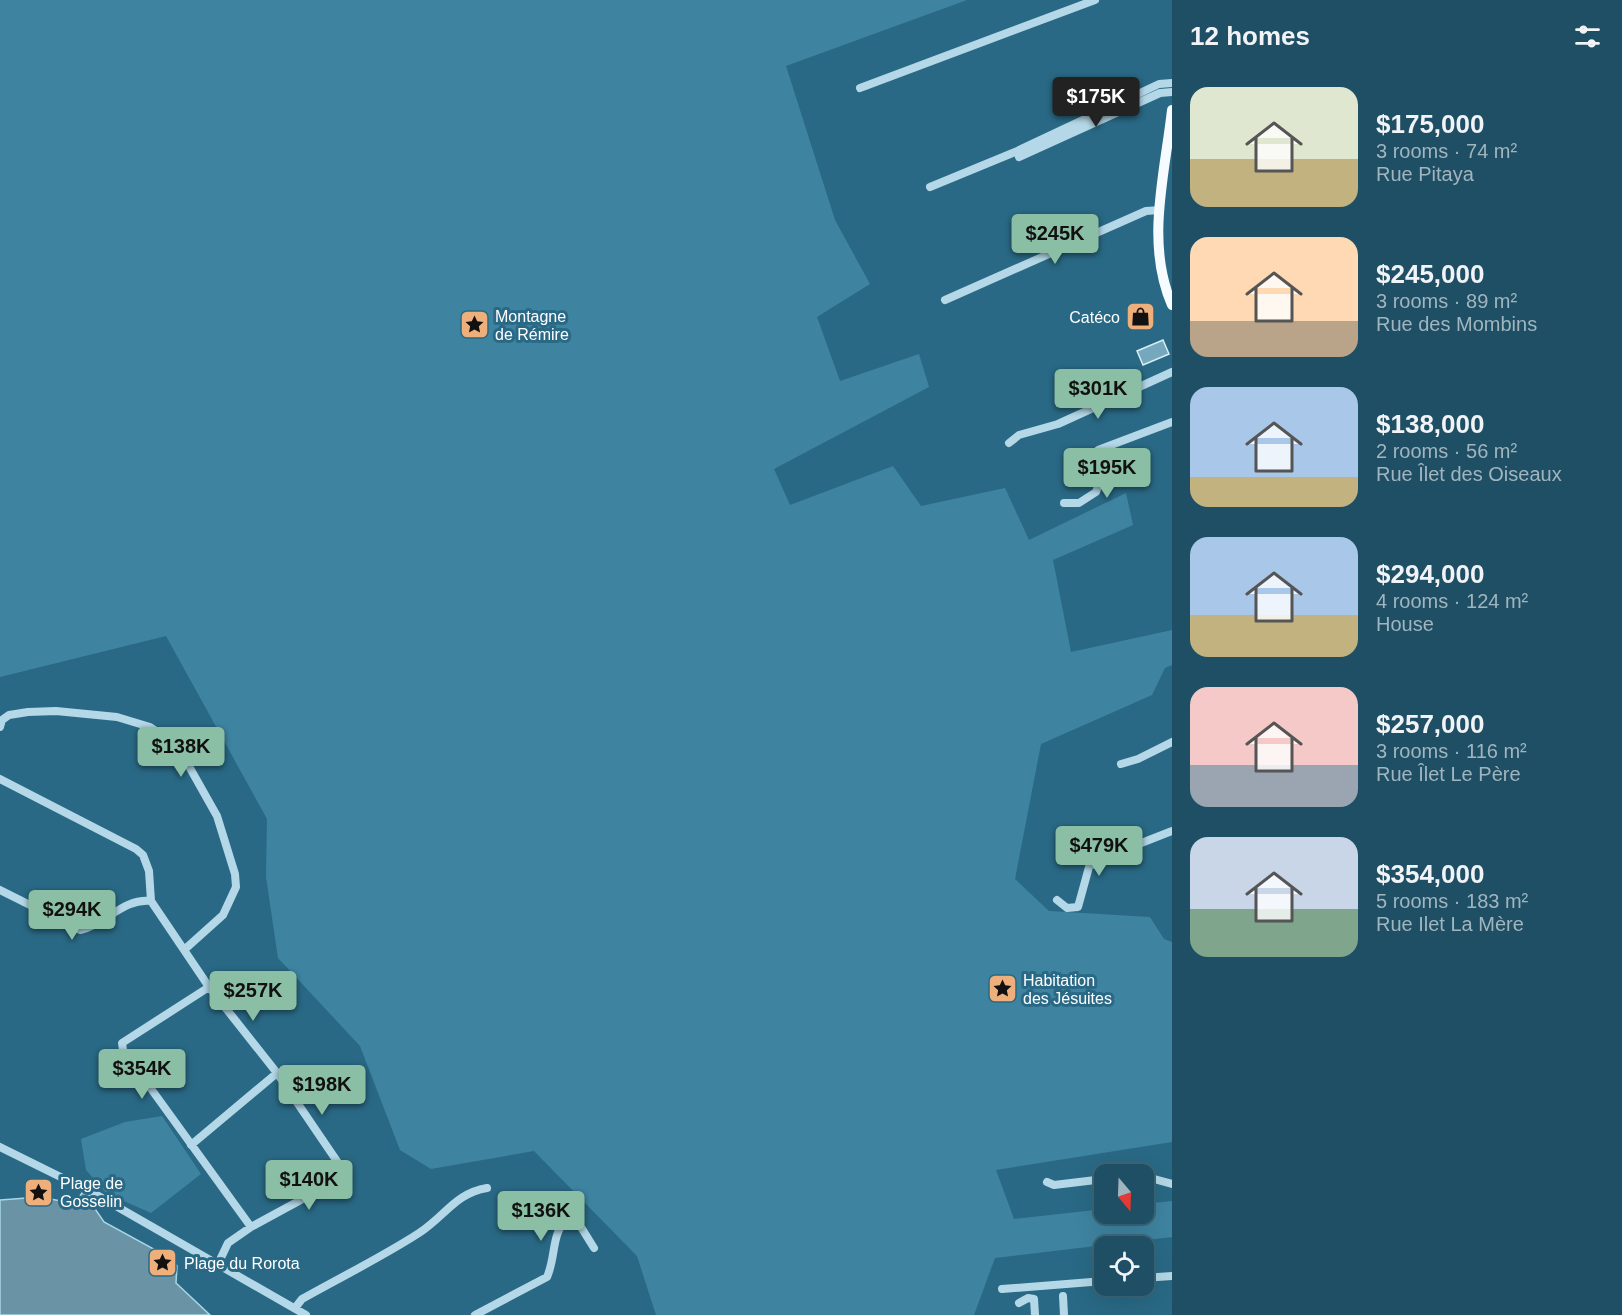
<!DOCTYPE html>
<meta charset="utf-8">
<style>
body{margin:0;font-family:Arial,sans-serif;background:#27566a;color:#f1f3f6;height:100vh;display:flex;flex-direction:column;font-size:22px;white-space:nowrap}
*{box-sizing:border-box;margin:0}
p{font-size:20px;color:#a1b5bf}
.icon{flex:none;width:33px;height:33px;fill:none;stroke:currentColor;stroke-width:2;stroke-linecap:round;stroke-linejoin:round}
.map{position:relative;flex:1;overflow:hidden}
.panel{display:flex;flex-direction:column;background:#1f4f64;width:450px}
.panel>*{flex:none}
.needle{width:39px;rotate:161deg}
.controls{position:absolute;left:1094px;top:1164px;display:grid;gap:12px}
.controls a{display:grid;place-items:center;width:60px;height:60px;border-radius:12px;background:#1f4f64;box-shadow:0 6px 24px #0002,0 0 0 2px #3c6678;font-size:30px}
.price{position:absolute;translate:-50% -51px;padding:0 14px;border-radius:6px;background:#8abfa5;color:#111;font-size:20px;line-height:39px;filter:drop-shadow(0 2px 3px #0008)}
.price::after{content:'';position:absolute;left:50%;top:36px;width:18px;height:14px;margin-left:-9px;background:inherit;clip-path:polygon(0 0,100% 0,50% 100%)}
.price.current{background:#222;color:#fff}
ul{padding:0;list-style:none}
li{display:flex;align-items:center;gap:18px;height:150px;padding:0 18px}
li span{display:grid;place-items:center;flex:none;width:168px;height:120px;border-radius:18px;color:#555}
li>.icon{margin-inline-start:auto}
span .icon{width:72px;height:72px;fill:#fffc;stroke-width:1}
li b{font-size:26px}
h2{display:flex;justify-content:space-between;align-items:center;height:72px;padding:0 18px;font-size:26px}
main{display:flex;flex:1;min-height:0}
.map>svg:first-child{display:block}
.green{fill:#3e84a1}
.water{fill:#6a94a6;stroke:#a8d6e7;stroke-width:1.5}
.building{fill:#75a8bd;stroke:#d7edf6;stroke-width:1.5}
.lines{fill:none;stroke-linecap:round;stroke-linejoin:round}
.minor{stroke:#b4d8e7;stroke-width:8}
.major{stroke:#f5fbfe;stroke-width:10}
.labels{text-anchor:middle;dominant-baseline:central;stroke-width:6;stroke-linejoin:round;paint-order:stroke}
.poi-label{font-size:16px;fill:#fff;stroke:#296985;text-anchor:start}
</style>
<main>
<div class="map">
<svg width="1172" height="1315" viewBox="0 0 1172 1315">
<rect width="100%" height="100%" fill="#296985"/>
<path class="green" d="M 0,0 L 967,0 L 786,66 L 835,220 L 870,284 L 817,317 L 840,381 L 919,354 L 929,387 L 774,469 L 790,505 L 893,466 L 921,506 L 1005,488 L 1029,540 L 1126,493 L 1133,525 L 1053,560 L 1071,652 L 1172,630 L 1172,665 L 1165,668 L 1152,695 L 1041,744 L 1015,879 L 1049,911 L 1150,917 L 1164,939 L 1172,942 L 1172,1142 L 996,1170 L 1014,1219 L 1104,1209 L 1104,1214 L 1143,1214 L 1143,1204 L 1172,1201 L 1172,1237 L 995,1258 L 974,1315 L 656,1315 L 637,1256 L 534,1151 L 431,1169 L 400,1150 L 360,1046 L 278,958 L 266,877 L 267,819 L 166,636 L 0,677 Z
M 162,1116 L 201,1174 L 151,1213 L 106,1193 L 86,1170 L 81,1139 L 125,1122 Z"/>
<path class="water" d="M 82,1193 L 93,1197 L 91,1203 L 104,1222 L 172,1259 L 177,1266 L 176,1283 L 210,1315 L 0,1315 L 0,1200 L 40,1197 L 66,1202 L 77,1200 Z"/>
<path class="building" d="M 1163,340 L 1169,354 L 1143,365 L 1137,351 Z"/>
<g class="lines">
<path class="minor" d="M 860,88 L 1095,0
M 1019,157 L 1160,93 L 1172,92
M 930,187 L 1015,152 L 1159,84 L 1172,83
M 945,300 L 1146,211 L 1160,210
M 1009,443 L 1019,435 L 1058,424 L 1172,372
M 1064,503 L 1079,503 L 1096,492 L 1099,484 L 1098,450 L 1172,422
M 0,727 L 2,720 L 9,715 L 28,712 L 56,711 L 117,717 L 150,727 L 177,745 L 217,816 L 235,874 L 236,887 L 223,915 L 184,950
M 1121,764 L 1138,759 L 1172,742
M 0,779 L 136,849 L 143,855 L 149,871 L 151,901 L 209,987 L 277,1073 L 345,1173 L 343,1177 L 251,1227 L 228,1243 L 218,1264
M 0,890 L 80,930 C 106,925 122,898 151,901
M 1057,900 L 1067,908 L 1078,907 L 1089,867 L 1098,860 L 1172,831
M 209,987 L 122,1043 L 123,1050 L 251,1227
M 191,1145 L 277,1073
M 0,1147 L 95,1194 L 306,1315
M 1143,1176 L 1172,1184
M 1047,1182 L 1054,1185 L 1104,1179
M 1143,1278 L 1172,1276
M 1002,1289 L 1104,1281
M 1063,1296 L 1064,1315
M 1019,1303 L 1028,1298 L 1034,1299 L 1035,1315
M 295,1308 L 302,1299 C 341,1277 382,1257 419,1233 C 445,1216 456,1193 487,1188
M 475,1315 L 547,1277 C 556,1257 551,1236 566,1219 L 576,1219 L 594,1248"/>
<path class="major" d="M 1172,110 C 1165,174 1145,243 1172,305"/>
</g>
<defs>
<symbol id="shop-square" viewBox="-11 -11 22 22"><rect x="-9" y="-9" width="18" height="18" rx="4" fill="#eeaf7b" stroke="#296985"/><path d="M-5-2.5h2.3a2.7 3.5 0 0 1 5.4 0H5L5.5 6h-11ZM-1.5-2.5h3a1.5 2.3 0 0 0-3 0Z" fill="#111"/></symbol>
<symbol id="sight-square" viewBox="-11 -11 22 22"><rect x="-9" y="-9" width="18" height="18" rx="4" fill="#eeaf7b" stroke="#296985"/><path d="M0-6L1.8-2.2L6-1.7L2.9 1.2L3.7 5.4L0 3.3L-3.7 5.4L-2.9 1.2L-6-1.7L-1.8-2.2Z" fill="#111"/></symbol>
</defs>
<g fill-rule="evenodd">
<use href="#shop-square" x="1124" y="300" width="33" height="33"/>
<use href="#sight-square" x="458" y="308" width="33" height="33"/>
<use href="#sight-square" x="986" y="972" width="33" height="33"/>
<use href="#sight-square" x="22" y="1176" width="33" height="33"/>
<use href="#sight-square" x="146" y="1246" width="33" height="33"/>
</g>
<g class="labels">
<g class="poi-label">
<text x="495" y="316">Montagne<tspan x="495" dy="18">de Rémire</tspan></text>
<text x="1120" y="317" text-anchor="end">Catéco</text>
<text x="1023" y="980">Habitation<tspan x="1023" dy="18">des Jésuites</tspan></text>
<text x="60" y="1183">Plage de<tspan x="60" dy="18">Gosselin</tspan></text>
<text x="184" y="1263">Plage du Rorota</text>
</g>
</g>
</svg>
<div class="controls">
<a><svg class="needle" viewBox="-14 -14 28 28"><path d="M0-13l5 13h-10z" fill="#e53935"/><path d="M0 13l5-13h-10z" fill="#a1b5bf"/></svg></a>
<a><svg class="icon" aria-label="locate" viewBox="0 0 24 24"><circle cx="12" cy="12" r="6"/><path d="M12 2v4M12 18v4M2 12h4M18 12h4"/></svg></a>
</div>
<b class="price current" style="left:1096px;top:128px">$175K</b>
<b class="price" style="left:1055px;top:265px">$245K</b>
<b class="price" style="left:1098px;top:420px">$301K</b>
<b class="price" style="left:1107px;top:499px">$195K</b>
<b class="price" style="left:181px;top:778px">$138K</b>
<b class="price" style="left:1099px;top:877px">$479K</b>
<b class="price" style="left:72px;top:941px">$294K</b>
<b class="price" style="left:253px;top:1022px">$257K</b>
<b class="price" style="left:142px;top:1100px">$354K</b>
<b class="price" style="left:322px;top:1116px">$198K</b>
<b class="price" style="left:309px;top:1211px">$140K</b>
<b class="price" style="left:541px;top:1242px">$136K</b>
</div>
<section class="panel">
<h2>12 homes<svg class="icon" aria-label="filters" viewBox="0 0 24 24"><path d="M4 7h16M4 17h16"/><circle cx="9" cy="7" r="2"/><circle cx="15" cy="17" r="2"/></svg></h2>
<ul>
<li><span style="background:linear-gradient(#dfe7d0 60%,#c2b280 0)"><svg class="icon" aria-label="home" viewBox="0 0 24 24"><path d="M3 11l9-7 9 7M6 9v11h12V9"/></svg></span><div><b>$175,000</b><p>3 rooms · 74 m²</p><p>Rue Pitaya</p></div></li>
<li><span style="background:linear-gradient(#ffd9b3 70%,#b9a48a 0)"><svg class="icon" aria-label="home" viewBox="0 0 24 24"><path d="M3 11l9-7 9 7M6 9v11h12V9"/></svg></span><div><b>$245,000</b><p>3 rooms · 89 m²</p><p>Rue des Mombins</p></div></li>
<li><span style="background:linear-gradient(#a9c7e8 75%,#c2b280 0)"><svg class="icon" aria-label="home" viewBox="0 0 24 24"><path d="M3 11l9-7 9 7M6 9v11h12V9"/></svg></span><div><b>$138,000</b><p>2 rooms · 56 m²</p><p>Rue Îlet des Oiseaux</p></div></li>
<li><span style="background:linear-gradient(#a9c7e8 65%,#c2b280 0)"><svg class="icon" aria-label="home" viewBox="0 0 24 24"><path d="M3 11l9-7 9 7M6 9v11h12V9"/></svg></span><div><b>$294,000</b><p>4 rooms · 124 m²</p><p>House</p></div></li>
<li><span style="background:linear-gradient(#f6c9c9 65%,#9aa5b1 0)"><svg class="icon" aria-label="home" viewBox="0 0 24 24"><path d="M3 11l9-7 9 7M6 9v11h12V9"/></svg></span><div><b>$257,000</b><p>3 rooms · 116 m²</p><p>Rue Îlet Le Père</p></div></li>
<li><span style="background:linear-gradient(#c9d6e8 60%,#7fa58c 0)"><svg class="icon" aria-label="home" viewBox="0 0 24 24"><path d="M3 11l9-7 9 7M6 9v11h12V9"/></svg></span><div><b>$354,000</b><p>5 rooms · 183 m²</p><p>Rue Ilet La Mère</p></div></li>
</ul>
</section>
</main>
